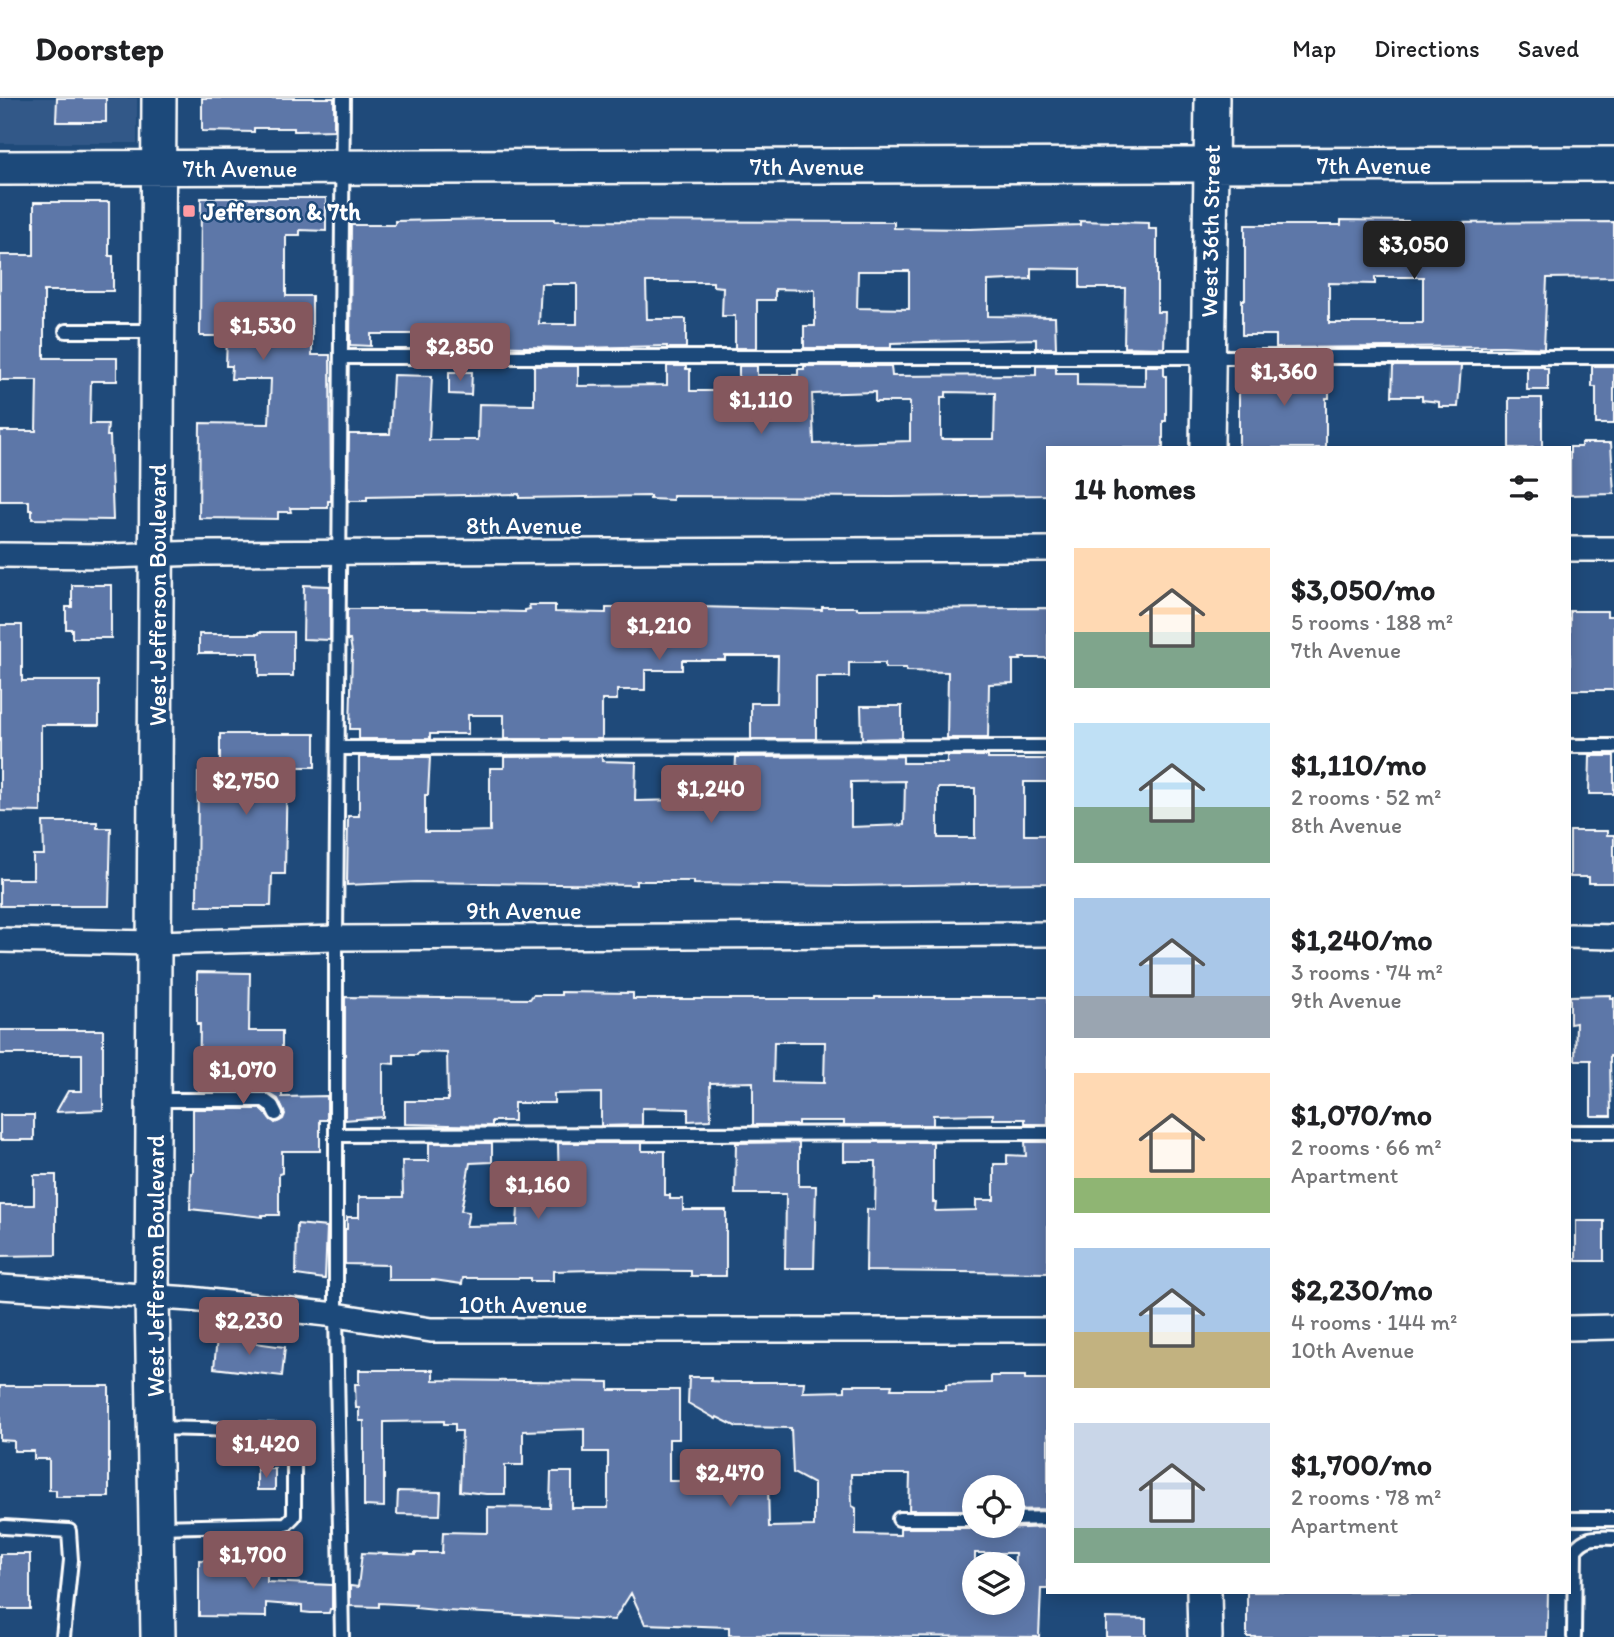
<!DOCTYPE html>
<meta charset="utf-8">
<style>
body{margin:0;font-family:Itim,sans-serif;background:#f6f6f6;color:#202124;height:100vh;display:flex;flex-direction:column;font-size:26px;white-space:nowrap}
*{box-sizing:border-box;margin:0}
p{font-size:23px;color:#757577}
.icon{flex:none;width:38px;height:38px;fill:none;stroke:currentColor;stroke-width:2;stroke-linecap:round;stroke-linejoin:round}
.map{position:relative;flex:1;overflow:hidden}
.drawer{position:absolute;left:1046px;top:348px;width:525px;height:1148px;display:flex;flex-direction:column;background:#fff;border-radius:0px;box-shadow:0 4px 18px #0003}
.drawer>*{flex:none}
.fabs{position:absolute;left:962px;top:1377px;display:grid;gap:14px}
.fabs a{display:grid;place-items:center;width:63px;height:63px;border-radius:50%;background:#fff;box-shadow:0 4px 18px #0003;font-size:35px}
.price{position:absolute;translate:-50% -60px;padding:0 16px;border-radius:7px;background:#84575d;color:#fff;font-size:23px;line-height:46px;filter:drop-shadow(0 2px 4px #0008)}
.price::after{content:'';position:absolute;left:50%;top:42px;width:21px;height:16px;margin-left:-10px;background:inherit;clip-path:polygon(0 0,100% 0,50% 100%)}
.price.active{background:#222;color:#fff}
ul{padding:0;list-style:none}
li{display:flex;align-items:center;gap:21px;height:175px;padding:0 28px}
li span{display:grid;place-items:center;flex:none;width:196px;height:140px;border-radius:0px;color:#555}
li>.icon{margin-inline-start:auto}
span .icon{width:84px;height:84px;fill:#fffc;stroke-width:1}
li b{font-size:30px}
h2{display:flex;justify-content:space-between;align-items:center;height:84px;padding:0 28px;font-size:30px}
header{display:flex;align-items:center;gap:42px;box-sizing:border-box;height:98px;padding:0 35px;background:#fff;border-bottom:2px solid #e0e0e0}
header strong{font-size:33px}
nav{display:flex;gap:38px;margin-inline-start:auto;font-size:24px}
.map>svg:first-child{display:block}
.built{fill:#325888}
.building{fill:#5d77a8;stroke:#fff;stroke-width:2;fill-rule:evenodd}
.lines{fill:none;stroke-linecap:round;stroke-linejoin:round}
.lane-casing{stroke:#fff;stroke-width:18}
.street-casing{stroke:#fff;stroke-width:28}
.secondary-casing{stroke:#fff;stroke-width:38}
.lane{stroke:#1f4a7a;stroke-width:12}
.street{stroke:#1f4a7a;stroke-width:23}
.secondary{stroke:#1f4a7a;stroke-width:33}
.poi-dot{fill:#ff9aa2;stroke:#1f4a7a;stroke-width:2.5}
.labels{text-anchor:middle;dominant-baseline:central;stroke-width:5;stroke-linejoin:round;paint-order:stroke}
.street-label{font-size:24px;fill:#fff;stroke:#1f4a7a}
.poi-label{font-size:24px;font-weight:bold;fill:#fff;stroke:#1f4a7a;text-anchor:start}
</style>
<header>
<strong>Doorstep</strong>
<nav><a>Map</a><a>Directions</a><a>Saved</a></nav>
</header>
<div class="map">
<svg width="1614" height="1539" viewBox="0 0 1614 1539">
<rect width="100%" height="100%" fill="#1f4a7a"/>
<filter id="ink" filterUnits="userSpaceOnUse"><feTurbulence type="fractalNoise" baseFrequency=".0143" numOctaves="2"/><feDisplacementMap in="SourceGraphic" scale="14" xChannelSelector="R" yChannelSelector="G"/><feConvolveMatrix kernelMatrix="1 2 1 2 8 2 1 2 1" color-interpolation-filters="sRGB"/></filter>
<g filter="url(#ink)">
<path class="built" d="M 0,0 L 137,0 L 137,45 L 0,45 Z"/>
<path class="building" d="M 57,0 L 106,0 L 106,24 L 56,24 Z
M 202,0 L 334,0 L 334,32 L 300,33 L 294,33 L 294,30 L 254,30 L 254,34 L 202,33 Z
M 201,100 L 326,100 L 326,133 L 300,132 L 300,137 L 286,137 L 286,198 L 312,198 L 312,257 L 330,257 L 331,403 L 328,403 L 328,410 L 290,410 L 291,414 L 278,414 L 278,421 L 199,420 L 200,325 L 269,326 L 271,281 L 231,281 L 232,268 L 226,268 L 227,238 L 200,238 Z
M 34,104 L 109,104 L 109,158 L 113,158 L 113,193 L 44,193 L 44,260 L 117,260 L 117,283 L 91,283 L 90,326 L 108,326 L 107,338 L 110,338 L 113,422 L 32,421 L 32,412 L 29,412 L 29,403 L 0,403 L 0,333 L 36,333 L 37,282 L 0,282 L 0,157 L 34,157 Z
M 493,121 L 555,121 L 555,123 L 894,124 L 894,130 L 970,131 L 1080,127 L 1080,123 L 1149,125 L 1149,131 L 1157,131 L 1157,214 L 1165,214 L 1164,250 L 1124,249 L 1125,190 L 1080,190 L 1080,171 L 1031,170 L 1031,181 L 988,183 L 988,218 L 1055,219 L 1056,250 L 1036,250 L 1036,241 L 891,245 L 891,250 L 804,250 L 804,228 L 815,228 L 815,192 L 775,191 L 775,202 L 757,202 L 757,250 L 735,250 L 735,218 L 722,218 L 723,189 L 713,188 L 713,184 L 646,184 L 647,221 L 686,221 L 686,250 L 667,250 L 667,248 L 578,250 L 476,248 L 477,229 L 429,229 L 429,236 L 371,236 L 371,248 L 350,247 L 351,127 L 395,127 L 395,123 ZM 858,173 L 909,173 L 909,211 L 857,210 ZM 541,186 L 577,186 L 577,226 L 539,226 Z
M 1341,122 L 1408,123 L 1408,125 L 1614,124 L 1614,179 L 1547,180 L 1544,250 L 1503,248 L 1276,250 L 1276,237 L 1242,237 L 1242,202 L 1245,202 L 1245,127 L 1341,127 ZM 1375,179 L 1423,179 L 1423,225 L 1329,225 L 1329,185 L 1375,186 Z
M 534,268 L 578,268 L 578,288 L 667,287 L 667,268 L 686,268 L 686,271 L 690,271 L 690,293 L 739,293 L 739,268 L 757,268 L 757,277 L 798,277 L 798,271 L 804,271 L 804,268 L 891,268 L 892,278 L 1036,277 L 1036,268 L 1056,268 L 1056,275 L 1077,275 L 1077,287 L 1145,288 L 1145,268 L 1164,268 L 1164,278 L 1166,278 L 1166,323 L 1163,323 L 1163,350 L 1048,350 L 1048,397 L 891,399 L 673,398 L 673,402 L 650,401 L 650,398 L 519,400 L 519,396 L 367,399 L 367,403 L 348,403 L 349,336 L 390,336 L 393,277 L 432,278 L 429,342 L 478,342 L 479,306 L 534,307 ZM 875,294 L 875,304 L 910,304 L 910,343 L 814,346 L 812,296 ZM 946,294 L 995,295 L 994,341 L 941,341 L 941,299 L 946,299 Z
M 1276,268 L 1329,268 L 1329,300 L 1326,300 L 1326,350 L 1239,350 L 1239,283 L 1241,283 L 1241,273 L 1276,273 Z
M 1393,268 L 1461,268 L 1458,309 L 1439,309 L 1439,304 L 1422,302 L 1422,298 L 1392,298 Z
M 1527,268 L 1544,268 L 1544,270 L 1548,270 L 1548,292 L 1527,292 Z
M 1592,268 L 1614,268 L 1614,326 L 1596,326 L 1596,289 L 1592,289 Z
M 449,274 L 472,274 L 471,297 L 449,296 Z
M 1509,300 L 1542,300 L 1542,350 L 1509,350 Z
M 1581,345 L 1611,345 L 1614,396 L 1570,397 L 1570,349 L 1581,349 Z
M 72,487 L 111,487 L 111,540 L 72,540 L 72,531 L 66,531 L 66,509 L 72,509 Z
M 304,487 L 330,488 L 330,542 L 303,541 Z
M 529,507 L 555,507 L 555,514 L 606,515 L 606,510 L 636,510 L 636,514 L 699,515 L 699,509 L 822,512 L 822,509 L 857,509 L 857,511 L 1048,510 L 1048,560 L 1020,560 L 1021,562 L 1013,562 L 1013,585 L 989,586 L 988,640 L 947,640 L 948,574 L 906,573 L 906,570 L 885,570 L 885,565 L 849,565 L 849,579 L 816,579 L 816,641 L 751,641 L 751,605 L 777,605 L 778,558 L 725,558 L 725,562 L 682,562 L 682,572 L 645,572 L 645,592 L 617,592 L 617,602 L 602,602 L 602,641 L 504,641 L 504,617 L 468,617 L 468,636 L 430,636 L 430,641 L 359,641 L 359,631 L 350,631 L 352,554 L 350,542 L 347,542 L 347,511 L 427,511 L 427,512 L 525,514 L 525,512 L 530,511 Z
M 1570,513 L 1607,513 L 1607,518 L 1614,518 L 1614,592 L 1570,592 Z
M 0,527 L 22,527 L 22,583 L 99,583 L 99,627 L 41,627 L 41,714 L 0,713 Z
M 259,534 L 293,534 L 293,578 L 259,578 L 259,555 L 199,555 L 199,536 L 259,536 Z
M 861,608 L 902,608 L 902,640 L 862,641 Z
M 220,636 L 315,636 L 315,669 L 287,669 L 285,776 L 272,776 L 271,808 L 197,808 L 198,675 L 220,675 Z
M 602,658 L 602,663 L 636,664 L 635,703 L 734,701 L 736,659 L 903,658 L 903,665 L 947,665 L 947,658 L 988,658 L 988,661 L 1048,661 L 1048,684 L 1024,684 L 1024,737 L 1048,737 L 1048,785 L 845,788 L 694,786 L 694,783 L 636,783 L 636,787 L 416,784 L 347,787 L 348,718 L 359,718 L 359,659 L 430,659 L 428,697 L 425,697 L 425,734 L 457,734 L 490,733 L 490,670 L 504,670 L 504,659 ZM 905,683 L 904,727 L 851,729 L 851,684 ZM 938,690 L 975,690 L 975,740 L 938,740 Z
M 1590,658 L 1614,658 L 1614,696 L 1589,696 Z
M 43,724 L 97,724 L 97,730 L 111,730 L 109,808 L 0,808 L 0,781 L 33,781 L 33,757 L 44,757 Z
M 1570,733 L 1607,733 L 1607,737 L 1614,737 L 1614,785 L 1589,785 L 1589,779 L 1570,779 Z
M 197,874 L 250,875 L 249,933 L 282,933 L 282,999 L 327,998 L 327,1022 L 320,1022 L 320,1053 L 282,1053 L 282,1075 L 279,1076 L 279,1117 L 262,1117 L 262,1119 L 190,1111 L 191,1075 L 193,1075 L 193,1011 L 261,1011 L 275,1025 L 283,1021 L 285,1016 L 278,1001 L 265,993 L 199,993 L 200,926 L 197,926 Z
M 561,894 L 633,895 L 633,901 L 875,901 L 875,899 L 1048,899 L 1048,1026 L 1025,1026 L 1025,1021 L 993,1021 L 993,1016 L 933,1017 L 933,1027 L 844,1027 L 844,1023 L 798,1023 L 798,1027 L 753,1027 L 753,984 L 710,985 L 711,1022 L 688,1023 L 688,1011 L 642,1010 L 642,1027 L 601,1028 L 601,995 L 554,996 L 554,1005 L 514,1005 L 514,1023 L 492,1023 L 492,1028 L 405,1026 L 405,1003 L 448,1003 L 447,955 L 419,954 L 417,957 L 394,957 L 394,966 L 383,965 L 383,1019 L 345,1022 L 345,899 L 530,901 L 533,897 L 561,897 ZM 774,944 L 825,944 L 824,985 L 773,984 Z
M 1611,897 L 1611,900 L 1614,900 L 1614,958 L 1610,958 L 1611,1018 L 1591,1018 L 1591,962 L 1575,962 L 1576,925 L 1570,926 L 1570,898 Z
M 0,932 L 103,932 L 103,1012 L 56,1014 L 68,993 L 82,993 L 82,956 L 0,956 Z
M 0,1017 L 34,1017 L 34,1042 L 0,1042 Z
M 799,1044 L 799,1088 L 816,1088 L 814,1170 L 785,1170 L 786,1096 L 735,1096 L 736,1045 Z
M 844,1044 L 933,1044 L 933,1104 L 936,1104 L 935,1113 L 976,1112 L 976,1102 L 994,1102 L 994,1066 L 1007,1066 L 1007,1057 L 1026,1058 L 1025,1044 L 1048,1044 L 1048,1175 L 866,1173 L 867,1111 L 875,1112 L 876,1063 L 844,1063 Z
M 429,1045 L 492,1045 L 492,1064 L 470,1065 L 461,1113 L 469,1114 L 466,1128 L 517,1127 L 519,1092 L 559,1092 L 558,1045 L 642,1045 L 642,1053 L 665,1053 L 665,1097 L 670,1097 L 670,1101 L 683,1101 L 683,1112 L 726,1112 L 726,1178 L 691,1178 L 691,1173 L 593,1172 L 553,1173 L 553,1183 L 530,1183 L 530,1180 L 463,1180 L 462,1186 L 434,1182 L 388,1182 L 388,1167 L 345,1166 L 345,1131 L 347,1131 L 347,1119 L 359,1119 L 359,1099 L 403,1099 L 402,1063 L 429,1063 Z
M 34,1077 L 56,1077 L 56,1157 L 0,1158 L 0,1107 L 34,1107 Z
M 1576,1123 L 1604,1123 L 1604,1163 L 1576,1163 Z
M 297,1126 L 327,1129 L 325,1181 L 296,1177 Z
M 217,1240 L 285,1249 L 282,1278 L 214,1270 Z
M 359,1272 L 433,1272 L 433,1282 L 609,1284 L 609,1292 L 679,1292 L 679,1341 L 669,1341 L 669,1383 L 727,1383 L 727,1386 L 768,1386 L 769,1429 L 814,1428 L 814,1386 L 793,1375 L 791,1330 L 737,1329 L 717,1319 L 716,1321 L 688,1305 L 689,1279 L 711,1279 L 711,1283 L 726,1284 L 804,1284 L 803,1294 L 845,1293 L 845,1287 L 892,1287 L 891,1291 L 946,1291 L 946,1286 L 991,1285 L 991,1278 L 1025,1278 L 1025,1281 L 1048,1281 L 1048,1411 L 1013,1412 L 1013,1390 L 975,1390 L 975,1412 L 909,1412 L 910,1376 L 851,1376 L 852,1408 L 856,1410 L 856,1436 L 900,1437 L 900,1430 L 975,1430 L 975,1432 L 1048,1429 L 1048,1491 L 1041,1491 L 1039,1539 L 729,1537 L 729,1529 L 645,1526 L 631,1495 L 614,1522 L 446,1513 L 415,1510 L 416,1507 L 379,1505 L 379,1509 L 350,1508 L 350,1488 L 358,1489 L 362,1455 L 415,1457 L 415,1455 L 442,1455 L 443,1434 L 488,1435 L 488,1409 L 550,1410 L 551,1374 L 572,1374 L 572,1410 L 608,1410 L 608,1354 L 584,1354 L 584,1331 L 523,1333 L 523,1367 L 505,1367 L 505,1396 L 486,1396 L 460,1393 L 462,1333 L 455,1333 L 455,1326 L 444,1326 L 444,1323 L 384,1324 L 384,1409 L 364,1408 L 364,1323 L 359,1323 L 359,1310 L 356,1310 L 355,1286 L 359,1286 ZM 975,1455 L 1015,1455 L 1013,1505 L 975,1505 Z
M 0,1288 L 109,1288 L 109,1399 L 56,1399 L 56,1392 L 49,1392 L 49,1361 L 34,1361 L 34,1353 L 14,1353 L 14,1343 L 0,1342 Z
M 257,1371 L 275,1371 L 275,1392 L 257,1392 Z
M 398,1393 L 441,1394 L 440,1417 L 397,1416 Z
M 0,1456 L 30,1456 L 30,1511 L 0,1511 Z
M 199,1462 L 267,1463 L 267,1484 L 332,1487 L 332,1511 L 330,1511 L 329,1515 L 311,1515 L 302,1514 L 302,1508 L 266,1505 L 266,1519 L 199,1518 Z
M 1247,1494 L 1548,1494 L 1547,1539 L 1247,1539 Z
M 1106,1520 L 1146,1521 L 1146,1539 L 1106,1539 Z"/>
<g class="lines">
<defs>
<path id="lane" d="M 66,233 L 158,233
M 341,259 L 1614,259
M 1570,648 L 1614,648
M 338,650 L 1048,649
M 155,1002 L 264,1002 L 272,1008 L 276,1016
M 1570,1034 L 1614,1034
M 336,1037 L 1048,1035
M 156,1330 L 284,1333 L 294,1339 L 294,1418 L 286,1426 L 158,1429
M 899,1421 L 975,1421
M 1013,1421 L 1048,1420
M 1570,1421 L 1614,1421
M 4,1429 L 69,1433 L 71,1462 L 63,1539
M 342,1539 L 336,1217 L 336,840 L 343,0
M 1574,1539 L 1575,1452 C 1586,1437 1597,1440 1614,1440"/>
<path id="street" d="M 1570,451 L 1614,451
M 0,457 L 109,458 L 203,455 L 1048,451
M 1570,838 L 1614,839
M 0,842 L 154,845 L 336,840 L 1048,836
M 0,1189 L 191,1201 L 336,1217 L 431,1232 L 1048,1232
M 1570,1230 L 1614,1229"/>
<path id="secondary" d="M 0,70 L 1614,66
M 1207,350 L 1212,0
M 1204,1494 L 1205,1539
M 158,1539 L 152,1199 L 159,0"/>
</defs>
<use href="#lane" class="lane-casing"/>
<use href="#street" class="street-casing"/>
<use href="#secondary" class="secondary-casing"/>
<use href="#lane" class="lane"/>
<use href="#street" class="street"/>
<use href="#secondary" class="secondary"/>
</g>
</g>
<rect class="poi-dot" x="182" y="106" width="14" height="14" rx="3.5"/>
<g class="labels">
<g class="street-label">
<text x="1374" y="67">7th Avenue</text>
<text x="807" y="68">7th Avenue</text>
<text x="240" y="70">7th Avenue</text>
<text transform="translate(1210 133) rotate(-89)">West 36th Street</text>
<text x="524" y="427">8th Avenue</text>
<text transform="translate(157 497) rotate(-90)">West Jefferson Boulevard</text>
<text x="524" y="812">9th Avenue</text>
<text transform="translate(155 1168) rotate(-90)">West Jefferson Boulevard</text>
<text x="523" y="1206">10th Avenue</text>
</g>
<g class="poi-label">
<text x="203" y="113">Jefferson &amp; 7th</text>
</g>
</g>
</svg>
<div class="fabs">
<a><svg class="icon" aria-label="locate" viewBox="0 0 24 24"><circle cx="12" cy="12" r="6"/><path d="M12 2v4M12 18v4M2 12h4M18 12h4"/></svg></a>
<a><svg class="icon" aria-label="layers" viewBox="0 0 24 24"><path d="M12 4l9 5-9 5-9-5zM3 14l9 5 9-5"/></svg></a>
</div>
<b class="price active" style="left:1414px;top:183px">$3,050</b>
<b class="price" style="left:263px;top:264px">$1,530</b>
<b class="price" style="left:460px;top:285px">$2,850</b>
<b class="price" style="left:1284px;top:310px">$1,360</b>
<b class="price" style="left:761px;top:338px">$1,110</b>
<b class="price" style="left:659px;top:564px">$1,210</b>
<b class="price" style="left:246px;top:719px">$2,750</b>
<b class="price" style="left:711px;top:727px">$1,240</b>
<b class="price" style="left:243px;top:1008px">$1,070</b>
<b class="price" style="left:538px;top:1123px">$1,160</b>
<b class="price" style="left:249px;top:1259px">$2,230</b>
<b class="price" style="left:266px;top:1382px">$1,420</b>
<b class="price" style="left:730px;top:1411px">$2,470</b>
<b class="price" style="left:253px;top:1493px">$1,700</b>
<section class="drawer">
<h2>14 homes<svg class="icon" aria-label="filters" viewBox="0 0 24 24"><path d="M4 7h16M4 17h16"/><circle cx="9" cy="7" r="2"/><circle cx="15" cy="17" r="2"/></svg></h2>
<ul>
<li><span style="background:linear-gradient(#ffd9b3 60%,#7fa58c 0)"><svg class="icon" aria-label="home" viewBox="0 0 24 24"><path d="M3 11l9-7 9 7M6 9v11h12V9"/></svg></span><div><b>$3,050/mo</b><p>5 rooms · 188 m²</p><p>7th Avenue</p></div></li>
<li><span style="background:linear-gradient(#bfe0f5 60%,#7fa58c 0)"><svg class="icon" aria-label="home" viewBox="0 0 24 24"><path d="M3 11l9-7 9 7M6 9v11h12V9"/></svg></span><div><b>$1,110/mo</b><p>2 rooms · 52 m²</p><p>8th Avenue</p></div></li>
<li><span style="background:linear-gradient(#a9c7e8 70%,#9aa5b1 0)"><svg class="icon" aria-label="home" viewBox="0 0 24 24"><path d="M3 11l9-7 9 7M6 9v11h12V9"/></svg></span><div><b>$1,240/mo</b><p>3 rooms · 74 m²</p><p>9th Avenue</p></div></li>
<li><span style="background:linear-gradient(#ffd9b3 75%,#8fb573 0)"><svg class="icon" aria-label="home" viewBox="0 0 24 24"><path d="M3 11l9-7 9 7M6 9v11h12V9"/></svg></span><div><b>$1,070/mo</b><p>2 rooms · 66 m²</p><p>Apartment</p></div></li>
<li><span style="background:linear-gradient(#a9c7e8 60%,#c2b280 0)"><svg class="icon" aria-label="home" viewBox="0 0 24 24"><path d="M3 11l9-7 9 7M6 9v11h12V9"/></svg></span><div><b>$2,230/mo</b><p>4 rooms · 144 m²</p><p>10th Avenue</p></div></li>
<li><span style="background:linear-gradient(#c9d6e8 75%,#7fa58c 0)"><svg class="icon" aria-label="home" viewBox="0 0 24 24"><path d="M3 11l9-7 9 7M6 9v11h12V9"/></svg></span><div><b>$1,700/mo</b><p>2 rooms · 78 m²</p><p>Apartment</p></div></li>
</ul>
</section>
</div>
